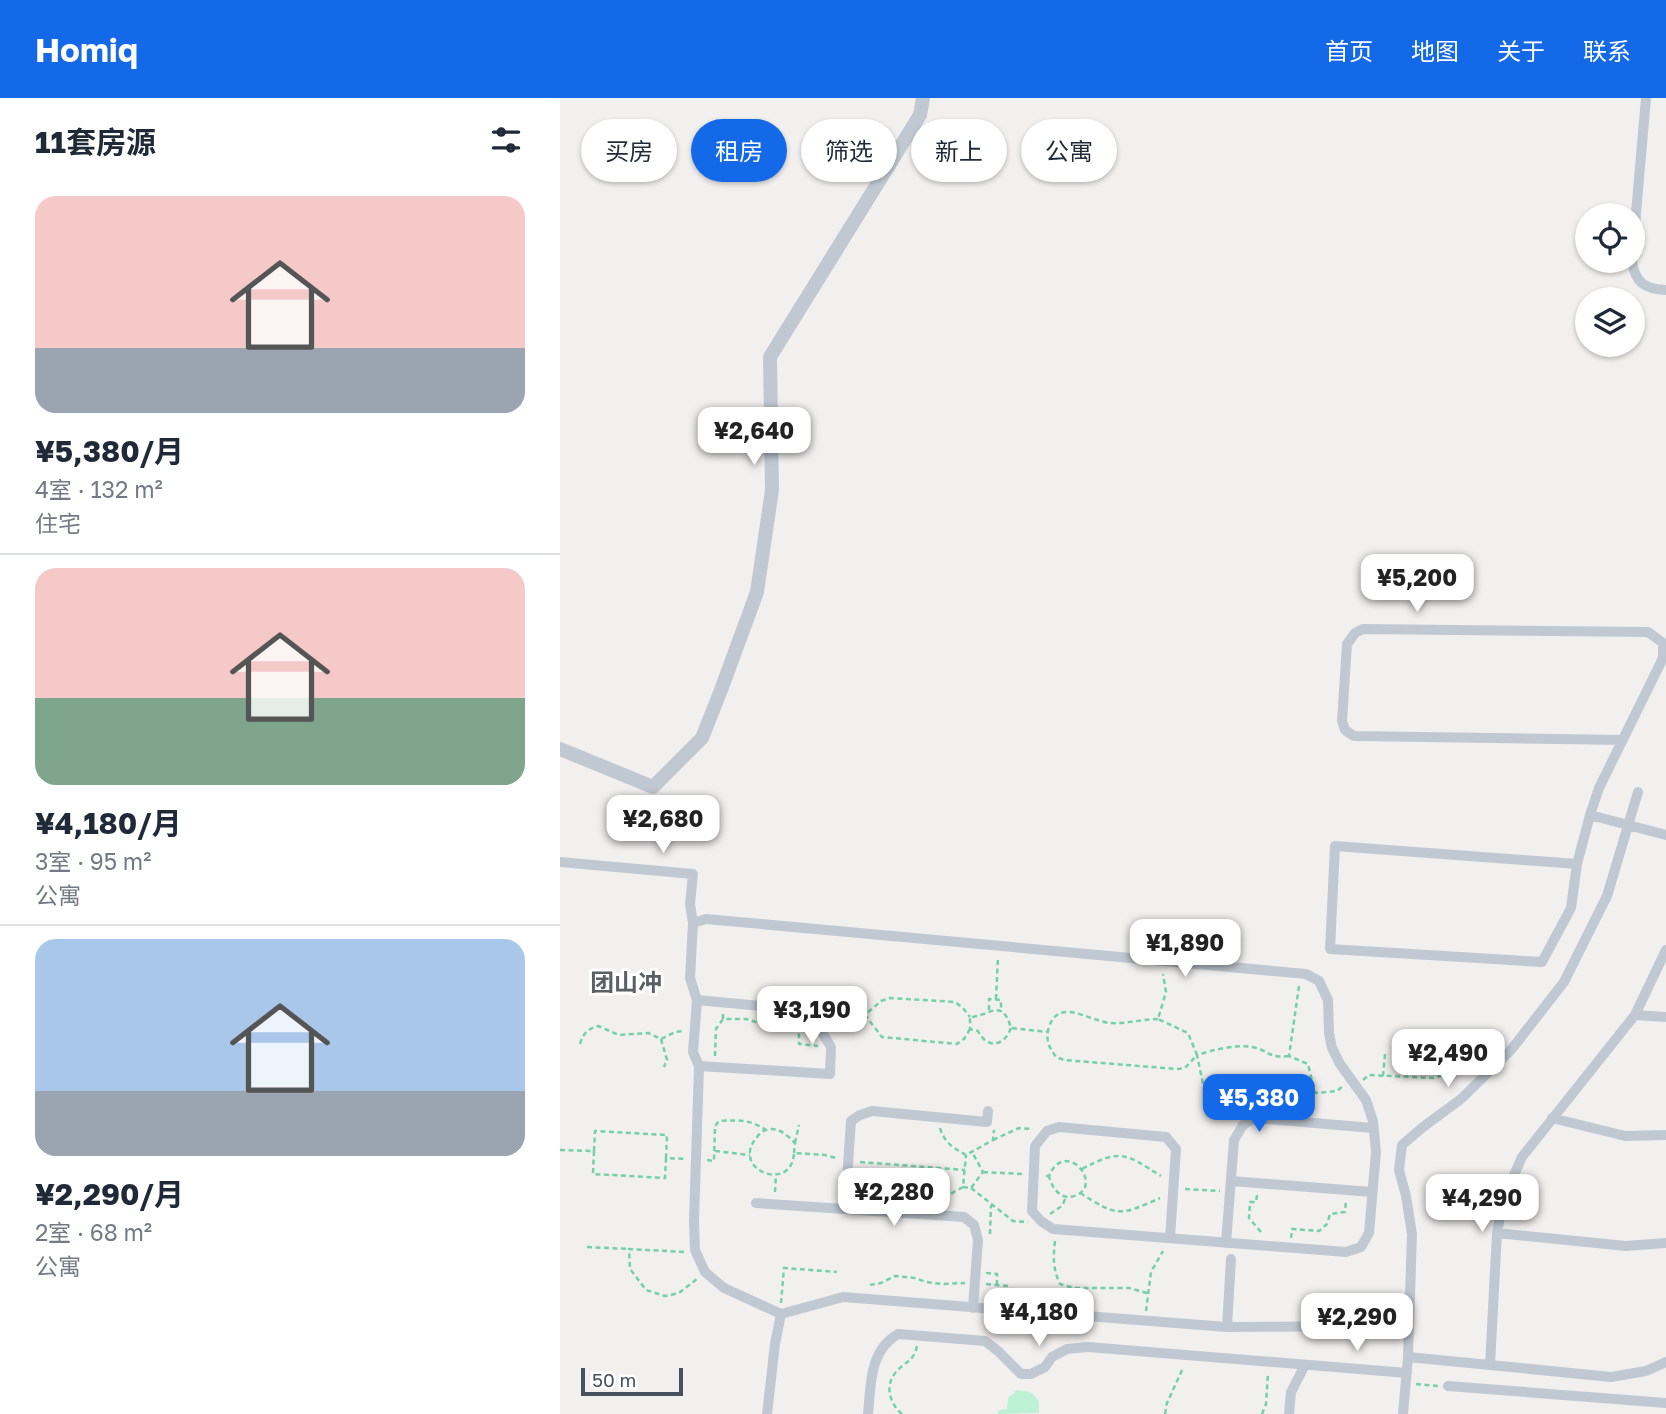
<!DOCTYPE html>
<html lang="zh">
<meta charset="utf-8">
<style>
body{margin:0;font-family:"Golos Text","Noto Sans SC",sans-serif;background:#f6f6f7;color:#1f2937;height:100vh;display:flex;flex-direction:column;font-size:26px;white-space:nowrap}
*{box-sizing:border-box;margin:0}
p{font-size:23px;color:#747a83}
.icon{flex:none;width:38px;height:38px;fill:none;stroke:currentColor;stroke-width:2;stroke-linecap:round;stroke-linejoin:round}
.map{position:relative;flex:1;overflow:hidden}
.side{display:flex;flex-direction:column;background:#fff;width:560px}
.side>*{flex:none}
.guide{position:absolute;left:21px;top:21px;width:665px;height:63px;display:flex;gap:14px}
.controls{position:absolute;left:1015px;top:105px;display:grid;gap:14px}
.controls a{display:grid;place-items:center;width:70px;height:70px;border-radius:50%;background:#fff;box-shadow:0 2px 5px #0004;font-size:35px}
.scale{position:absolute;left:21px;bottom:18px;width:102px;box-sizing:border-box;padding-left:7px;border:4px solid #47525e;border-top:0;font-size:19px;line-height:24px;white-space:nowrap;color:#47525e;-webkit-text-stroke:5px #fff;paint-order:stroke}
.price{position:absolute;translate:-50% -60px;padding:0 16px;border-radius:14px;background:#fff;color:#222;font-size:23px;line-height:46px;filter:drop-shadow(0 2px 4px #0008)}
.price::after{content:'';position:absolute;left:50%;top:42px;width:21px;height:16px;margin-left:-10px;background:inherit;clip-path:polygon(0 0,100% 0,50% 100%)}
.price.active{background:#1469e8;color:#fff}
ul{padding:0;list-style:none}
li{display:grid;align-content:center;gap:14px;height:371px;padding:0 35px}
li+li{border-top:2px solid #e0e1e3}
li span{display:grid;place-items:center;height:217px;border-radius:21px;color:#555}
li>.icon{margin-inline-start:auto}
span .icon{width:126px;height:126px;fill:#fffc;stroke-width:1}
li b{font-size:30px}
h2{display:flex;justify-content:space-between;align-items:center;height:84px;padding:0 35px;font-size:30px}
.tag{padding:0 24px;border-radius:32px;background:#fff;box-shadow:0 2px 5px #0004;font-size:24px;line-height:63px}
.tag.active{background:#1469e8;color:#fff}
header{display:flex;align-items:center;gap:42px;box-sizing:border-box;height:98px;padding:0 35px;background:#1469e8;color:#fff}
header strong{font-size:33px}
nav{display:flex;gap:38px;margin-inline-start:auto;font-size:24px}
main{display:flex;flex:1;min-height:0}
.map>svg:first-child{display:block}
.green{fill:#bdf1d3}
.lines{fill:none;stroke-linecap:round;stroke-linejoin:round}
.path{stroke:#74d0a6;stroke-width:2.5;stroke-dasharray:5 3.5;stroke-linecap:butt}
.minor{stroke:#c0c9d2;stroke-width:10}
.tertiary{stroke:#c0c9d2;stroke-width:14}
.labels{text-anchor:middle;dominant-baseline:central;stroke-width:6;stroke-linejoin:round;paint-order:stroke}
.quarter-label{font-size:24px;font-weight:bold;fill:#5c6065;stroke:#fff}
</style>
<header>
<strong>Homiq</strong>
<nav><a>首页</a><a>地图</a><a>关于</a><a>联系</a></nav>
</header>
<main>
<section class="side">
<h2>11套房源<svg class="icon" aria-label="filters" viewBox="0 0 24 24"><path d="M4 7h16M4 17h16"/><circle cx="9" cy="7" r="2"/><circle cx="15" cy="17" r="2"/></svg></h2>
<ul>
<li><span style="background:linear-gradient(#f6c9c9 70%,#9aa5b1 0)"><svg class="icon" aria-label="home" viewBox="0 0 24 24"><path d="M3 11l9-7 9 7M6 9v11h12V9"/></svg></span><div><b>¥5,380/月</b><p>4室 · 132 m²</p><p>住宅</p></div></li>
<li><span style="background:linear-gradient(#f6c9c9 60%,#7fa58c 0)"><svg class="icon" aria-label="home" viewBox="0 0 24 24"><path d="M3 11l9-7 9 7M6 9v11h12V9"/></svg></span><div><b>¥4,180/月</b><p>3室 · 95 m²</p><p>公寓</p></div></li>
<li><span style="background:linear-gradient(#a9c7e8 70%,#9aa5b1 0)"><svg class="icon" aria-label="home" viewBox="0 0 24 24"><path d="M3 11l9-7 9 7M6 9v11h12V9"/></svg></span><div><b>¥2,290/月</b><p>2室 · 68 m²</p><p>公寓</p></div></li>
</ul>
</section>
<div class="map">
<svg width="1106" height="1316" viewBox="0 0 1106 1316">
<rect width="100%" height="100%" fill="#f2f0ef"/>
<path class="green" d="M 457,1292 L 471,1294 L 479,1303 L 479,1315 L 438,1316 L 439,1312 L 447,1311 L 448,1300 Z"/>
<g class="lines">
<path class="path" d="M 739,888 L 729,958 L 748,966 L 755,995 L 777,993 L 783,988
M 436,901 L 438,859
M 429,912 L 429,901 L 441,902 L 441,914
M 163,916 L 163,921 L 186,921 L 202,926 L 233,928 L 239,937 L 239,946 L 258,948
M 598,921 C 582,921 567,926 550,925 C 529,923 499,899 489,929 C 485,942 489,949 496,959 L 504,962 L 617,971 L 625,970 L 637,957 L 628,935 L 598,921 L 606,894 L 603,876
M 271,927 L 305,917
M 451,930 C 444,949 427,951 418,933 L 410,931 L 410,919 C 428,919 442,898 451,930 L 488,934
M 410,931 L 404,941 L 397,946 L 322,939 L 305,917 L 321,903 L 330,900 L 395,904 L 403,910 L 410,919
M 101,941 L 107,962 L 104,969
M 20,946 C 23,935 28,931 38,928 L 59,937 L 88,935 L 101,941 L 115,934 L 124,933
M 155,958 L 156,931 L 163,921
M 729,958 C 708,961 709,952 692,949 C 676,946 653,952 637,957 L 644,991 L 650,998 L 674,1006 L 706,1000 L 732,1010 L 745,1006 L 755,995
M 823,978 L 825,956
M 803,982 L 809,977 L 873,980 L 887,976 L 906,960
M 380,1030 C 384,1044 393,1050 406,1057 L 433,1042 L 434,1032
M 433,1042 L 459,1030 L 473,1031
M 235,1045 L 239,1027
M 0,1052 L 34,1053 L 35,1033 L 107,1037 L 106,1060 L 126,1061
M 34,1053 L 33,1076 L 105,1080 L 106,1060
M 155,1053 L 190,1057
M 234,1055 L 235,1045 C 227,1037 218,1028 206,1032 C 201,1033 197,1039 194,1043 C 174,1074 232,1094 234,1055 L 265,1057 L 276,1060
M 147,1062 L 154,1063 L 155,1028 L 159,1023 C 178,1022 189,1021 206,1032
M 300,1064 L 405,1072
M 522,1071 C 561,1050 566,1056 601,1078
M 423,1074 L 462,1076
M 486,1078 L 489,1078 C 505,1040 543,1085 517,1097 C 502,1104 492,1091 489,1078
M 403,1089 L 411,1090 L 423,1074 L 412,1054
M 411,1090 L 453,1123 L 468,1124
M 625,1091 L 660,1093
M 215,1094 L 216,1077
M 520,1095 C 558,1119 560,1118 600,1100
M 697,1097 L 696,1104 L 690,1104 L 689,1120 L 701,1134 L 703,1134
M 379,1106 L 380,1102 L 403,1089 L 406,1057
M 490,1116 L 502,1108 L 506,1099
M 430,1136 L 431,1107
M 731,1140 L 732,1131 L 759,1133 L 767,1126 L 770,1116 L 785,1114 L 786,1102
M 495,1143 C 493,1158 493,1172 500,1186 L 514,1190 L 569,1190 L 587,1195
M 27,1149 L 69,1151
M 124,1154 L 69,1151 L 70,1171 L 86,1192 L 105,1198 L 119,1195 L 137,1181
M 427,1174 L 427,1175 L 437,1176 L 437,1186
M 426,1186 L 449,1188 L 453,1195 L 452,1202
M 310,1187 L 321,1185 L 335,1178 L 355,1180 L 366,1184 L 382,1186 L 405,1185
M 221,1205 L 224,1170 L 277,1174
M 586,1213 L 591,1174 L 603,1153
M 856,1286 L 878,1288
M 342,1316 C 330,1306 324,1288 336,1274 C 344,1264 354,1264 357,1248
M 605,1316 L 607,1305 L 623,1270
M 702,1316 L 706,1306 L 708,1275"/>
<path class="minor" d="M 1073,150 L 1086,0
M 1072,163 C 1075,185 1085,191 1106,192
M 1030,717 L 1039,690 L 1103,560 L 1103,545 L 1088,534 L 803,531 L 795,535 L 787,546 L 782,623 L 785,632 L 794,638 L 1063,642
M 0,764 L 133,776 L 130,806 L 133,825
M 1017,766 L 775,748 L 770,851 L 982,864 L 1011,810 L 1017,766 L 1030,717 L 1106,737
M 1106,852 L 1075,917 L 962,1059 L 943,1102 L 937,1135 L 930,1267 L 1051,1279 L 1086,1273 L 1106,1264
M 137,902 L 235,911 L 260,931 L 271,949 L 270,976 L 139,968
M 1075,917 L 1106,919
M 992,1020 L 1065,1038 L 1106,1037
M 671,1083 L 812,1094
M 196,1105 L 404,1119 L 414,1127 L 418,1142 L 413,1210
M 285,1110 L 291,1023 L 300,1017 L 312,1013 L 427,1024 L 428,1013
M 937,1135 L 1066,1148 L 1106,1145
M 666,1145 L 674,1042 L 683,1027 L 694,1020 L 813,1030
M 221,1216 L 164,1190 L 145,1174 L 135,1152 L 134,1123 L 139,968 L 133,954 L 137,902 L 130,880 L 133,825 L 146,821 L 746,876 L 759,883 L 768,902 L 769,935 L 772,950 L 780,966 L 806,1002 L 813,1023 L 816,1054 L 809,1135 L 801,1149 L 786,1154 L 493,1131 L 481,1123 L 472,1113 L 475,1048 L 487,1033 L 499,1029 L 606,1039 L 616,1051 L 610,1140
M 667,1229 L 671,1161
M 848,1259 L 930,1267
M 888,1288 L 1106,1305
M 207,1316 L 215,1246 L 221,1216 L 283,1199 L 667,1229 L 849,1228
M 308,1316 C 311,1286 309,1253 338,1236 L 425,1243 L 438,1253 L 461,1276 L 471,1276 L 485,1269 L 492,1259 L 507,1251 L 528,1249 L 847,1275
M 729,1316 L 731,1294 L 745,1267
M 843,1316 L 848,1259 L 852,1136 L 846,1098 L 839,1072 L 842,1047 L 863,1029 L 901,1001 L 951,952 L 1004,884 L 1047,798 L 1078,694"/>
<path class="tertiary" d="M 0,651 L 93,689 L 142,640 L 161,592 L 197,494 L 212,392 L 210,259 L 360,17 L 363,0"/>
</g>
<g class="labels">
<g class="quarter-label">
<text x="66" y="883">团山冲</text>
</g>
</g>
</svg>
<div class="controls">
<a><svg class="icon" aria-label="locate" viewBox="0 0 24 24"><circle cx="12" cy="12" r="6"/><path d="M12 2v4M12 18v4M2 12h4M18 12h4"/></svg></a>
<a><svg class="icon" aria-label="layers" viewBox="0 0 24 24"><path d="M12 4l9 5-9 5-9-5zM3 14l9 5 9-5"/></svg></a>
</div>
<div class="scale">50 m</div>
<b class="price" style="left:194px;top:369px">¥2,640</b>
<b class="price" style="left:857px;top:516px">¥5,200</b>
<b class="price" style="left:103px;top:757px">¥2,680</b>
<b class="price" style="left:625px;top:881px">¥1,890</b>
<b class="price" style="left:252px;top:948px">¥3,190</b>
<b class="price" style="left:888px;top:991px">¥2,490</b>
<b class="price active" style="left:699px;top:1036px">¥5,380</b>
<b class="price" style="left:334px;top:1130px">¥2,280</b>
<b class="price" style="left:922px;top:1136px">¥4,290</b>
<b class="price" style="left:479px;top:1250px">¥4,180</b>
<b class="price" style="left:797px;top:1255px">¥2,290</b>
<div class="guide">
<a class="tag">买房</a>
<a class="tag active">租房</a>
<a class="tag">筛选</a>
<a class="tag">新上</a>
<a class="tag">公寓</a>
</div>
</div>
</main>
